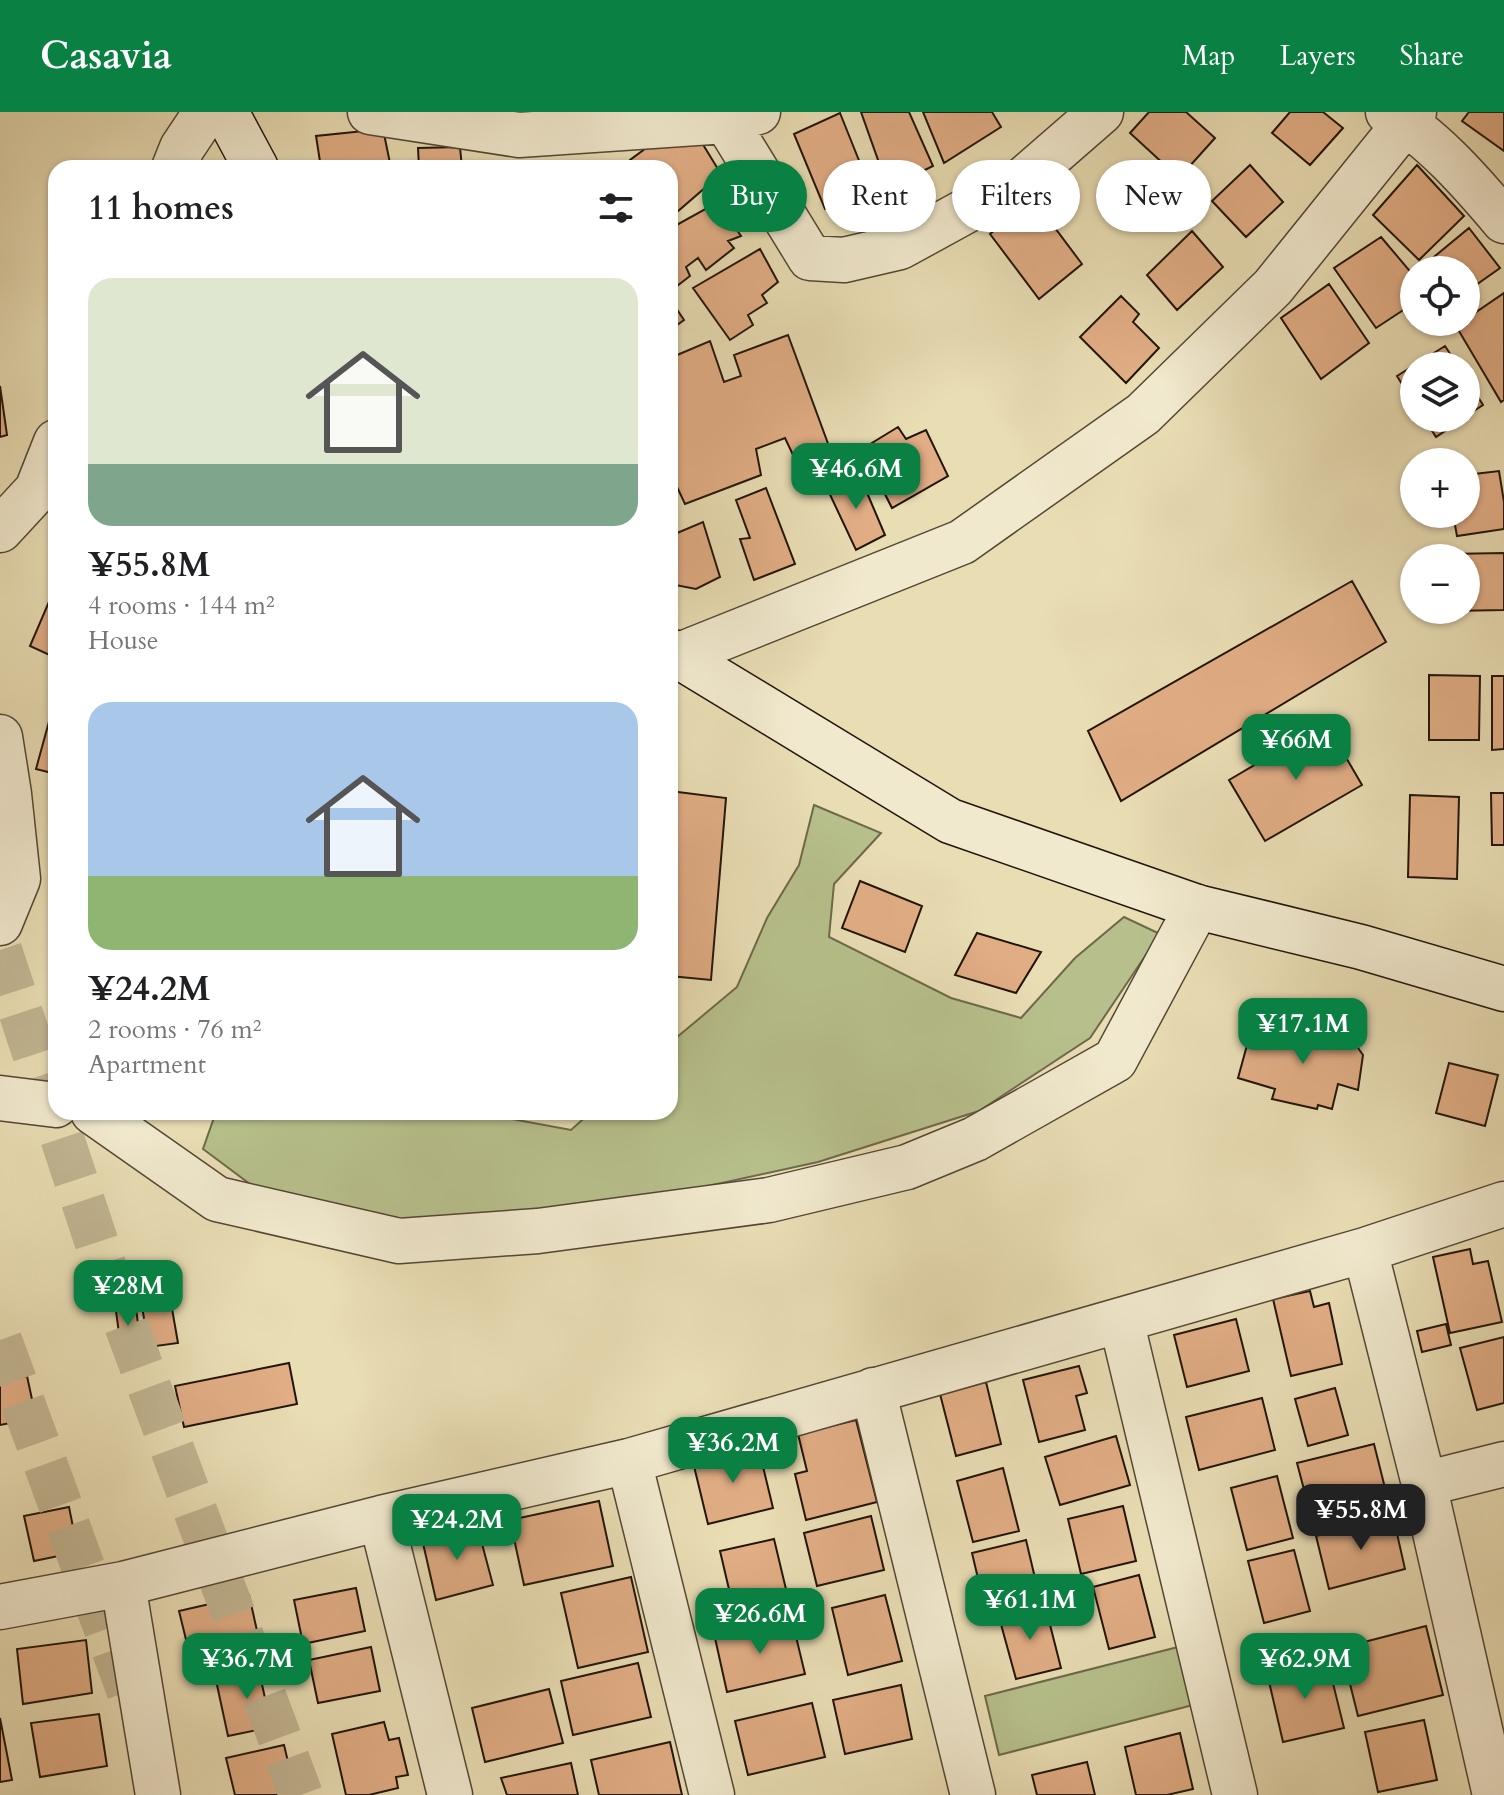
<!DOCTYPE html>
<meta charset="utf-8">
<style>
body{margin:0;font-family:Cardo,serif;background:#f6f6f6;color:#202124;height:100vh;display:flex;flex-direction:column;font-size:30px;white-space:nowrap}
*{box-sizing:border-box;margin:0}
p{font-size:26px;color:#757577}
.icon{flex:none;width:44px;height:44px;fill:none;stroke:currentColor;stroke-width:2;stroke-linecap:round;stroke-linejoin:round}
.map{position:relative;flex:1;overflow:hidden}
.panel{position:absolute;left:48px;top:48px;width:630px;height:960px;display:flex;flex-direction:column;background:#fff;border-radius:24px;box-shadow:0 2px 6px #0004}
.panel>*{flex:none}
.guide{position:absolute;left:702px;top:48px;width:682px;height:72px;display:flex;gap:16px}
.controls{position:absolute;left:1400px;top:144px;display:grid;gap:16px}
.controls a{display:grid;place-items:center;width:80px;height:80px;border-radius:50%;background:#fff;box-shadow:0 2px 6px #0004;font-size:40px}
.price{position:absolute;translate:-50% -68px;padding:0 18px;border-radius:16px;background:#0b8043;color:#fff;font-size:26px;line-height:52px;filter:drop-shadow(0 2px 4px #0008)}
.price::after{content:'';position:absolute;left:50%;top:48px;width:24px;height:18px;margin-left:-12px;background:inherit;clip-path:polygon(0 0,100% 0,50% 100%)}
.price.current{background:#222;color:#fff}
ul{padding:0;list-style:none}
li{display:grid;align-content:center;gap:16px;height:424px;padding:0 40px}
li span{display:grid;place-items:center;height:248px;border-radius:24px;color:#555}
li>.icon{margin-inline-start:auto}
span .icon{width:144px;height:144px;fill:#fffc;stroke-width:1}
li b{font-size:34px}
h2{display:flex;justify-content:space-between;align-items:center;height:96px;padding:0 40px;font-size:34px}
.pill{padding:0 28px;border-radius:36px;background:#fff;box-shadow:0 2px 6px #0004;font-size:28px;line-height:72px}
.pill.current{background:#0b8043;color:#fff}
header{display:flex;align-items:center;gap:48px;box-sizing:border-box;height:112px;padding:0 40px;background:#0b8043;color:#fff}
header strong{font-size:38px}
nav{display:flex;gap:44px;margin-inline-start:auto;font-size:28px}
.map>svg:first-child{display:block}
.green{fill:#b7c08c;stroke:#6c6a4a;stroke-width:2}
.building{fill:#e1ad85;stroke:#211509;stroke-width:2}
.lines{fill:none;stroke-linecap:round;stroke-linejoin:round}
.highway-tunnel{stroke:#c1b592;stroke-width:44;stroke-dasharray:44 22;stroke-linecap:butt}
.street-casing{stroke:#534734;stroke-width:47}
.secondary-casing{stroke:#211509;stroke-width:47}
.street{stroke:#f1e9ce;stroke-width:44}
.secondary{stroke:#f1e9ce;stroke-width:44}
</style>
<header>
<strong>Casavia</strong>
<nav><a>Map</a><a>Layers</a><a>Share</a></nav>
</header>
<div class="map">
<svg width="1504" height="1683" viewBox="0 0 1504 1683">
<rect width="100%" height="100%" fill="#e9ddb4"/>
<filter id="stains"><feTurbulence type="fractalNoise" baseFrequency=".0025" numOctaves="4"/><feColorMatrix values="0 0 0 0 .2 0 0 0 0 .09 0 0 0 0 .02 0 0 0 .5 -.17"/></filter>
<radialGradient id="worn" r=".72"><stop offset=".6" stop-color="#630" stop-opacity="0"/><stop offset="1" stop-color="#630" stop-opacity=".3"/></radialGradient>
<path class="green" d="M 814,693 L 881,721 L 834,772 L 829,825 L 951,886 L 1021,906 L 1075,846 L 1124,805 L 1160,822 L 1090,926 L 979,999 L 818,1050 L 653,1086 L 486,1106 L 381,1110 L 250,1072 L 203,1037 L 216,1000 L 474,1000 L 571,1018 L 591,1000 L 670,1000 L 670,931 L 737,875 L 767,806 L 799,753 Z
M 1178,1535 L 1193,1593 L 999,1643 L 985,1584 Z"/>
<path class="building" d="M 861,0 L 909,0 L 933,54 L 888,76 Z
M 923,0 L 992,0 L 1001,15 L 944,51 Z
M 1149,0 L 1186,0 L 1215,26 L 1179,66 L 1130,21 Z
M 1290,0 L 1323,0 L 1343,16 L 1310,53 L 1272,21 Z
M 1469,0 L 1504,0 L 1504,39 L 1462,9 Z
M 840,1 L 870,76 L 825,97 L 794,22 Z
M 383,17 L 391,56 L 321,56 L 316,24 Z
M 699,26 L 721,62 L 670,106 L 670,56 L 632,56 L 630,48 L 657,28 Z
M 460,35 L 462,56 L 419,56 L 418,36 Z
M 569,50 L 570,56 L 524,56 L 524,54 Z
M 1250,53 L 1283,90 L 1246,125 L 1212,89 Z
M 1417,53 L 1464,104 L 1419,148 L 1373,103 Z
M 718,90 L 741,124 L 728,129 L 734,136 L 706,158 L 698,146 L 686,155 L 690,164 L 677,174 L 670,163 L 670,127 L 674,124 L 671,116 Z
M 1018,99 L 1027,112 L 1043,100 L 1082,152 L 1039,187 L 990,122 Z
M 1469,116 L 1500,156 L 1466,180 L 1466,158 L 1436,158 L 1429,149 Z
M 1192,119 L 1223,155 L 1177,198 L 1147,163 Z
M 1381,125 L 1414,164 L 1414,191 L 1376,216 L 1334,156 Z
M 760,137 L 778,170 L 762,183 L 767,191 L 748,203 L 753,213 L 730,228 L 693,176 Z
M 1329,172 L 1369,231 L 1321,267 L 1281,206 Z
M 1504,181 L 1504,288 L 1501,290 L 1456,214 L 1466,210 L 1466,207 Z
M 1121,184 L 1139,202 L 1133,210 L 1159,236 L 1126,271 L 1080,225 Z
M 670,187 L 684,208 L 670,218 Z
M 788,223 L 830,337 L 794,345 L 785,326 L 756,337 L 761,363 L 685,392 L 670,360 L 670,246 L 710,229 L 724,270 L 741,264 L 734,243 Z
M 1445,234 L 1458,254 L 1414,254 L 1414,291 L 1397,264 Z
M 1466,266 L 1483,293 L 1466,304 Z
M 0,274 L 7,323 L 0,325 Z
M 1424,306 L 1464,306 L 1436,325 Z
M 898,315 L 906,327 L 926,318 L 948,364 L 892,396 L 862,337 Z
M 1499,359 L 1504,390 L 1504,417 L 1457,424 L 1453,402 L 1466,402 L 1466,363 Z
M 859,362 L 885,423 L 856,438 L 826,374 Z
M 766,376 L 795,452 L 754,468 L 740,427 L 750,426 L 736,388 Z
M 703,410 L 720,465 L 696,477 L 670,472 L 670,424 Z
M 1504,441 L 1504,498 L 1449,499 L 1466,498 L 1466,446 L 1448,446 L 1448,442 Z
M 1352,469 L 1386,530 L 1121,689 L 1088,619 Z
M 54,478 L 56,479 L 56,546 L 30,534 Z
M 1429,563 L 1480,564 L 1479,628 L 1429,628 Z
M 1492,564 L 1504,564 L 1504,637 L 1492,638 Z
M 56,584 L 56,662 L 36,657 Z
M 1326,611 L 1362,673 L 1265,729 L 1229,668 Z
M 670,679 L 726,686 L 711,868 L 670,864 Z
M 1491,681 L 1504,681 L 1504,733 L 1492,733 Z
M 1410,683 L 1459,685 L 1457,767 L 1408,765 Z
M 860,769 L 922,794 L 905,840 L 842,816 Z
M 977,821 L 1041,840 L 1016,881 L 955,863 Z
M 1276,912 L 1324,926 L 1331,920 L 1353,929 L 1363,943 L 1358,978 L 1338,972 L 1332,997 L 1318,993 L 1317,997 L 1272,987 L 1275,977 L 1238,966 L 1249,926 L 1271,932 Z
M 1449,951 L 1498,963 L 1485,1014 L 1436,1001 Z
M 1470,1137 L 1473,1152 L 1488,1149 L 1502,1210 L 1450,1221 L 1433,1145 Z
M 1310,1179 L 1314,1195 L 1329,1191 L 1342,1252 L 1291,1264 L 1273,1187 Z
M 171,1191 L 178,1231 L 149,1235 L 142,1195 Z
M 136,1197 L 141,1233 L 121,1236 L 116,1199 Z
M 1236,1207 L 1249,1259 L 1187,1275 L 1174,1223 Z
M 1446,1212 L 1451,1233 L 1422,1240 L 1417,1219 Z
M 1504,1225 L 1504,1291 L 1477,1298 L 1460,1236 Z
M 289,1251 L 297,1292 L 184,1315 L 175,1274 Z
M 1079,1254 L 1087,1281 L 1076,1284 L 1085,1318 L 1039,1330 L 1023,1268 Z
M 27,1264 L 36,1306 L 0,1313 L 0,1270 Z
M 986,1270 L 1001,1332 L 956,1344 L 940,1282 Z
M 1335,1276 L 1348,1323 L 1308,1334 L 1295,1287 Z
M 1262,1286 L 1275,1338 L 1199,1358 L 1186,1305 Z
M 856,1308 L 877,1390 L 806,1408 L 795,1362 L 807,1359 L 798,1322 Z
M 1116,1324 L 1130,1373 L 1060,1393 L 1045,1345 Z
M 1374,1332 L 1387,1384 L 1311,1404 L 1297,1351 Z
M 758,1334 L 773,1396 L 708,1412 L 693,1350 Z
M 1003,1356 L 1019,1419 L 973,1430 L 957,1369 Z
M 1277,1364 L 1293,1426 L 1247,1438 L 1231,1376 Z
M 599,1389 L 613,1454 L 524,1473 L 510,1408 Z
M 1123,1394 L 1136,1449 L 1081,1462 L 1068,1407 Z
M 69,1395 L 78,1440 L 34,1449 L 24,1404 Z
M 871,1404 L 884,1458 L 817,1474 L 804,1421 Z
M 1393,1404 L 1405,1457 L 1329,1477 L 1316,1424 Z
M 477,1413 L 493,1473 L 436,1488 L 422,1427 Z
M 774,1427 L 790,1494 L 736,1507 L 720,1439 Z
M 1026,1428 L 1039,1483 L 985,1496 L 972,1441 Z
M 1294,1438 L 1310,1499 L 1264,1511 L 1248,1449 Z
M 1139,1463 L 1155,1525 L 1109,1537 L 1093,1475 Z
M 631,1465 L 648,1540 L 578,1556 L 561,1481 Z
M 356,1476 L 365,1519 L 303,1532 L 294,1488 Z
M 249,1483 L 260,1532 L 191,1548 L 179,1499 Z
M 885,1483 L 902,1549 L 848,1563 L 832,1496 Z
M 1045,1493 L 1061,1556 L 1016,1567 L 999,1505 Z
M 792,1508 L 805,1562 L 727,1580 L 715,1526 Z
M 1426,1514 L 1443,1583 L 1358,1604 L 1341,1536 Z
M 86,1528 L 92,1581 L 23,1592 L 17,1537 Z
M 371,1535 L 380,1579 L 318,1591 L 309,1548 Z
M 1327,1547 L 1344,1616 L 1283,1630 L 1267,1561 Z
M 257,1550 L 265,1586 L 280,1582 L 286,1612 L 228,1624 L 214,1559 Z
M 638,1551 L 651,1605 L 573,1623 L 561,1569 Z
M 901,1573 L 912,1627 L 845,1642 L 833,1588 Z
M 549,1577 L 563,1631 L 485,1650 L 472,1596 Z
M 812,1591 L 825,1645 L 748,1663 L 735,1609 Z
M 99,1602 L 107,1654 L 40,1665 L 31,1611 Z
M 0,1606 L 12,1668 L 0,1670 Z
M 1424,1608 L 1437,1668 L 1378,1680 L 1365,1620 Z
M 384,1610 L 389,1628 L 399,1626 L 408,1663 L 396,1665 L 398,1676 L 369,1683 L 346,1683 L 332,1622 Z
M 1180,1621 L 1193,1677 L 1167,1683 L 1136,1683 L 1125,1635 Z
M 670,1630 L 682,1683 L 599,1683 L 591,1648 Z
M 284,1633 L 296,1683 L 235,1683 L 226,1646 Z
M 1087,1650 L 1095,1683 L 1037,1683 L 1032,1663 Z
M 571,1651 L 578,1683 L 507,1683 L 501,1666 Z"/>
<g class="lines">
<path class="highway-tunnel" d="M 0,838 L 107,1162 L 301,1683
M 0,1228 L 130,1583"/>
<defs>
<path id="street" d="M 370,0 L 519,23 L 726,9 L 758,0
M 1388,0 C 1431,24 1472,71 1504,109
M 726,9 L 810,146 L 844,148 L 900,135 L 1024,67 L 1101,0
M 174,56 L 182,36 L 206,0
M 0,418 L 37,378 L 56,330
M 677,544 L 962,430 L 1143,302 L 1273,175 L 1414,0
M 0,625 L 9,682 L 18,767 L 0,811
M 0,986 L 56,993
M 93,1000 L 217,1087 L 399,1129 L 538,1119 L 769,1088 L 907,1055 L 975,1027 L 1115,948 L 1197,795
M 1365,1138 L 1424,1372 L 1495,1683
M 1121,1208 L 1235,1683
M 873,1278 L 973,1683
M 629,1349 L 712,1683
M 1424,1372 L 1504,1352
M 381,1406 L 450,1683
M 123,1472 L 158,1683
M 0,1495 L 123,1472 L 381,1406 L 629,1349 L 1365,1138 L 1504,1092"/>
<path id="secondary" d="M 226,0 L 256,56
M 670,539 L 950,709 L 1197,795 L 1361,835 L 1504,877"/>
</defs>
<use href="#street" class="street-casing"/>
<use href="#secondary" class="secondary-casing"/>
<use href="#street" class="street"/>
<use href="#secondary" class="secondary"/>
</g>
<rect width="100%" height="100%" filter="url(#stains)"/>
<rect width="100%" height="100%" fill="url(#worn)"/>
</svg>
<div class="controls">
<a><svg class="icon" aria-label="locate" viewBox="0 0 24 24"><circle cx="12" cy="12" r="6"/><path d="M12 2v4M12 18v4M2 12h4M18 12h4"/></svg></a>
<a><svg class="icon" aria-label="layers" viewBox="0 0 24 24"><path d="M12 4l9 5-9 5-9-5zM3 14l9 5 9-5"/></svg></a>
<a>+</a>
<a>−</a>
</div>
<b class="price" style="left:856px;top:399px">¥46.6M</b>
<b class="price" style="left:1296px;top:670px">¥66M</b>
<b class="price" style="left:1303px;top:954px">¥17.1M</b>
<b class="price" style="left:128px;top:1216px">¥28M</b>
<b class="price" style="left:733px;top:1373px">¥36.2M</b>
<b class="price current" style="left:1361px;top:1440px">¥55.8M</b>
<b class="price" style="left:457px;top:1450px">¥24.2M</b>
<b class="price" style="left:1030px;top:1530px">¥61.1M</b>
<b class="price" style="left:760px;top:1544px">¥26.6M</b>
<b class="price" style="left:247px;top:1589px">¥36.7M</b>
<b class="price" style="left:1305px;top:1589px">¥62.9M</b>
<div class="guide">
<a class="pill current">Buy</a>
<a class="pill">Rent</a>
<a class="pill">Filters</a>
<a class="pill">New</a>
</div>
<section class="panel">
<h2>11 homes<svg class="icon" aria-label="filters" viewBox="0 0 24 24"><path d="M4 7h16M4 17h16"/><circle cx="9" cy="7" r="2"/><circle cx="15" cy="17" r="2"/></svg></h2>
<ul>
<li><span style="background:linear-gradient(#dfe7d0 75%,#7fa58c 0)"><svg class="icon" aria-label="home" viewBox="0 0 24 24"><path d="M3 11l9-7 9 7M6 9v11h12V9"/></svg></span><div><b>¥55.8M</b><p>4 rooms · 144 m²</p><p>House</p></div></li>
<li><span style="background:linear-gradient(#a9c7e8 70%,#8fb573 0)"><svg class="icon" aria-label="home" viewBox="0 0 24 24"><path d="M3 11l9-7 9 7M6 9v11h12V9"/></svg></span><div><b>¥24.2M</b><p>2 rooms · 76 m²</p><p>Apartment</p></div></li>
</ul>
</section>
</div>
